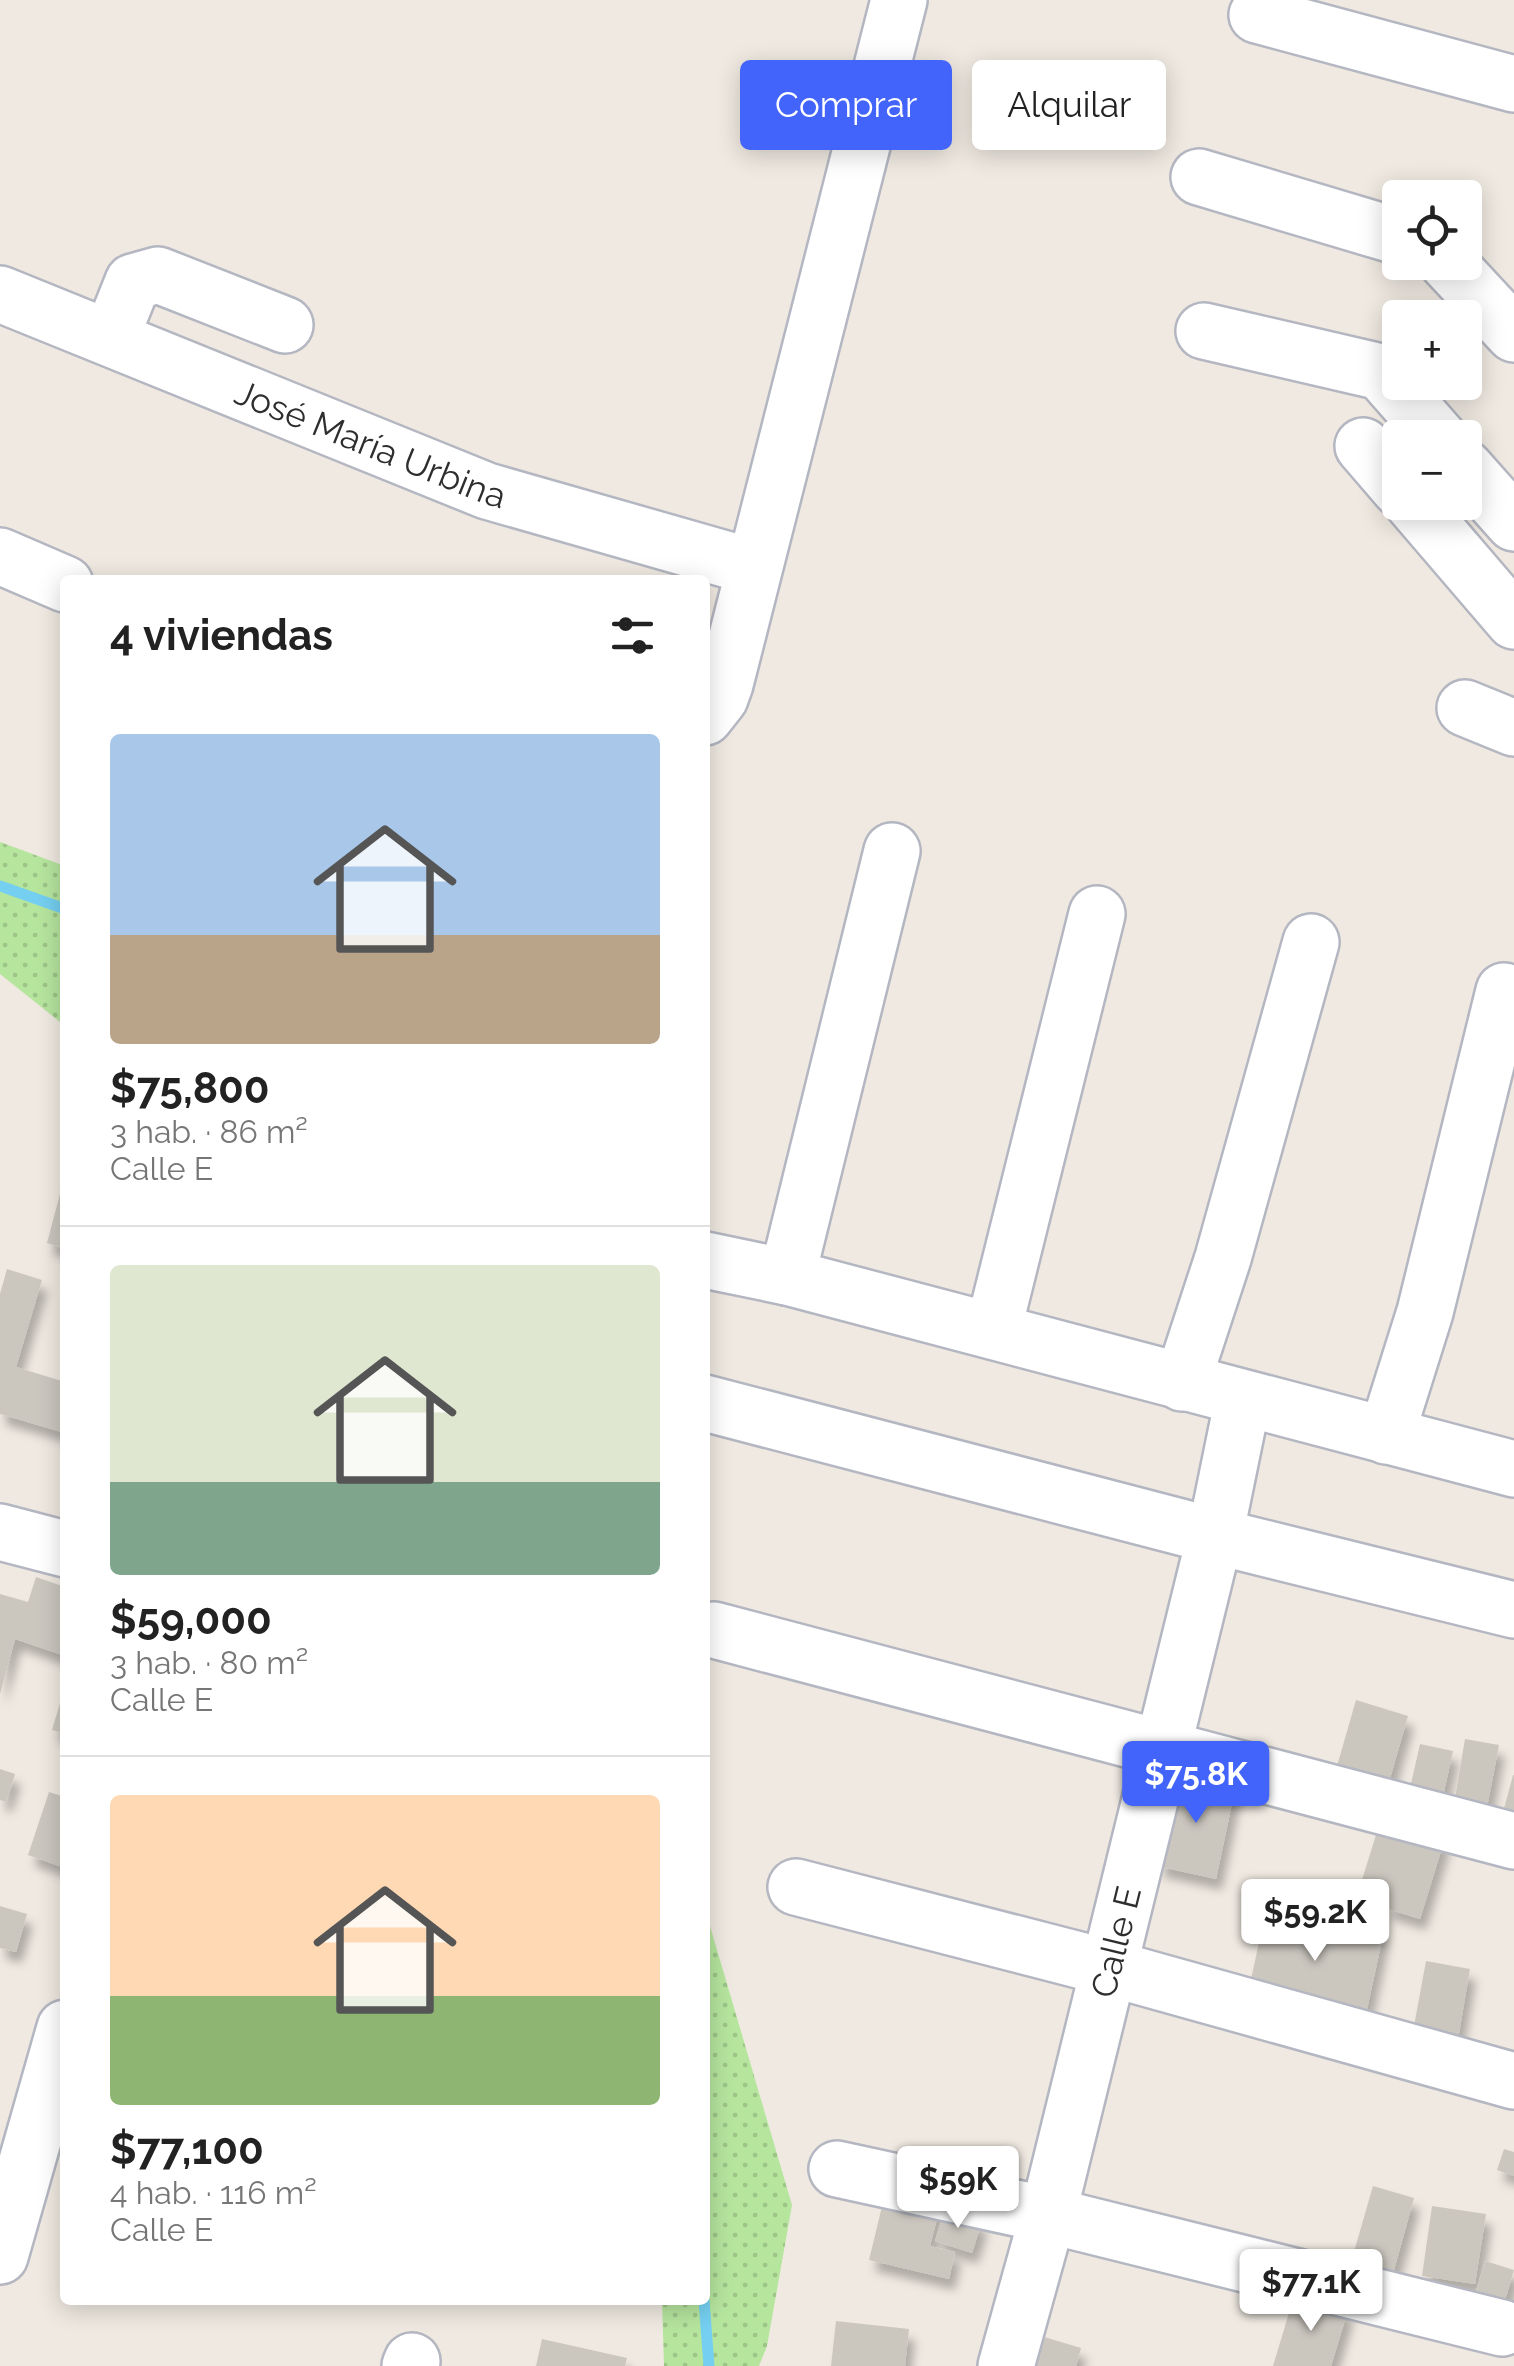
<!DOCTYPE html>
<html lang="es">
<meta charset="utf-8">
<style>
body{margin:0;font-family:Raleway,sans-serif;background:#f2f2f2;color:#222;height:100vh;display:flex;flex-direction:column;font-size:38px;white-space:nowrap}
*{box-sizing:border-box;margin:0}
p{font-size:32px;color:#767676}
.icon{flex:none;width:55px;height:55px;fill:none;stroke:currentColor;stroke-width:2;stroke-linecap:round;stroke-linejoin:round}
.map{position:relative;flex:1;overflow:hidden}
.panel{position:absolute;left:60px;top:575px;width:650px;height:1730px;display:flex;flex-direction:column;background:#fff;border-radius:10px;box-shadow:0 5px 25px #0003}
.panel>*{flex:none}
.guide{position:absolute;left:740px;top:60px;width:622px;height:90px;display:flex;gap:20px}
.fabs{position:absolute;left:1382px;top:180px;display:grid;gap:20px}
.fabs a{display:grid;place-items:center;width:100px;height:100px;border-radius:10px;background:#fff;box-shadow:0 5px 25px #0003;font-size:50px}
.price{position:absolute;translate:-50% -85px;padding:0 22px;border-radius:10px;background:#fff;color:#222;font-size:32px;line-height:65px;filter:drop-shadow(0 2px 5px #0008)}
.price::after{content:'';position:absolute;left:50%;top:60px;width:30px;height:22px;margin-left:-15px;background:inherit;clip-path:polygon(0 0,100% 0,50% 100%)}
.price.selected{background:#4264fb;color:#fff}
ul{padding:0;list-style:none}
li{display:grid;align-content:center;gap:20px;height:530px;padding:0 50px}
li+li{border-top:2px solid #e0e0e0}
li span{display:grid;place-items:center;height:310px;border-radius:10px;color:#555}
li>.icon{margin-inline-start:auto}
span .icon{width:180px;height:180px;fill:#fffc;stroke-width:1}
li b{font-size:42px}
h2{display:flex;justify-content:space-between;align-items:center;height:120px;padding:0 50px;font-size:42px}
.pill{padding:0 35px;border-radius:10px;background:#fff;box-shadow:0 5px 25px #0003;font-size:35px;line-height:90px}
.pill.selected{background:#4264fb;color:#fff}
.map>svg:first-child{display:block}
.grass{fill:url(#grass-dots)}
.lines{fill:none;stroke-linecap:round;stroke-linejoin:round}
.stream{stroke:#75cff0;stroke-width:11}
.building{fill:#cbc7bf;filter:url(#shadow)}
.minor-casing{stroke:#b4b7c1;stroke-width:60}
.minor{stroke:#fff;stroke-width:55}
.labels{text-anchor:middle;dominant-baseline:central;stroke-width:10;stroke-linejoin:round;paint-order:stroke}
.street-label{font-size:35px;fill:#2e2e2e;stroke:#fff}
</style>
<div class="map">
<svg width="1514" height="2366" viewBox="0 0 1514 2366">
<defs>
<pattern id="grass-dots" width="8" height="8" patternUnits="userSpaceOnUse" patternTransform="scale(2.5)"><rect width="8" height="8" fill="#b6e59e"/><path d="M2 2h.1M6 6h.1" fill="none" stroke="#9dc588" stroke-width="1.8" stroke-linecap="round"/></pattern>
<filter id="shadow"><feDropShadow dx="6" dy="11" stdDeviation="5" flood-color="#0004"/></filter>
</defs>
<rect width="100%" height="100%" fill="#efe9e1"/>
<path class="grass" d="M 0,842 L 65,866 L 65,1026 L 0,974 Z
M 705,1909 L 792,2205 L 767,2346 L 759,2366 L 664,2366 L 662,2300 L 705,2300 Z"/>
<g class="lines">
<path class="stream" d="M 0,886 L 65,909
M 704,2300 L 709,2366"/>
</g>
<path class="building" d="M 65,1175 L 65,1249 L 47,1243 Z
M 7,1269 L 42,1280 L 16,1367 L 65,1382 L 65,1433 L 0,1414 L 0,1294 Z
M 36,1577 L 65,1587 L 65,1656 L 15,1639 L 0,1694 L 0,1594 L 28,1602 Z
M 1356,1700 L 1408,1716 L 1387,1789 L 1335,1773 Z
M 60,1703 L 65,1705 L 65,1734 L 52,1730 Z
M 1465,1739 L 1499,1745 L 1485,1818 L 1455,1798 Z
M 1420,1744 L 1453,1751 L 1441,1805 L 1408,1797 Z
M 0,1769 L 15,1774 L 6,1802 L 0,1800 Z
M 1177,1772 L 1236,1785 L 1216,1879 L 1157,1866 Z
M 1513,1775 L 1514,1775 L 1514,1815 L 1503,1812 Z
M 49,1792 L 65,1797 L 65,1868 L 28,1855 Z
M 1381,1819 L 1445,1838 L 1420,1919 L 1385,1908 L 1390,1892 L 1361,1883 Z
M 1267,1905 L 1384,1931 L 1364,2023 L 1247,1998 Z
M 0,1906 L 27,1914 L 16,1952 L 0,1948 Z
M 1426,1961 L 1470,1969 L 1457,2045 L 1412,2037 Z
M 1504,2149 L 1514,2152 L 1514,2176 L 1497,2170 Z
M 1373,2186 L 1414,2198 L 1389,2288 L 1347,2276 Z
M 886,2190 L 941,2203 L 930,2246 L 955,2252 L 949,2279 L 869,2260 Z
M 1432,2206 L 1486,2214 L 1475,2284 L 1422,2276 Z
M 945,2209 L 982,2221 L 972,2253 L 935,2241 Z
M 1485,2261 L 1514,2270 L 1500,2317 L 1471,2308 Z
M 1295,2293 L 1348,2310 L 1331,2366 L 1273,2366 Z
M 836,2321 L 909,2329 L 905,2366 L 831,2366 Z
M 1034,2334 L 1081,2348 L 1076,2366 L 1025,2366 Z
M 542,2339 L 627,2358 L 625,2366 L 536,2366 Z"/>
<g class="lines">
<defs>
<g id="minor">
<path d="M 1257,15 L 1514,84"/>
<path d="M 1199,177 L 1400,237"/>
<path d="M 1447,262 L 1514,334"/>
<path id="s1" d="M 0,294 L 487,491 L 753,567"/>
<path d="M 1204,331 L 1381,372 L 1439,438"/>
<path d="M 111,337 L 133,282 L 158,275 L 285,325"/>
<path d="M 1363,446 L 1400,489"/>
<path d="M 1465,468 L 1514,523"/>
<path d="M 1412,502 L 1514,621"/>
<path d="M 0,556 L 65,584"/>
<path d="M 1465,708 L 1514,728"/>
<path d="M 705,717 L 720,698 L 725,684 L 899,0"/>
<path d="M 705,1260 L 787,1277 L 1514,1469"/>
<path d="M 787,1277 L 892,851"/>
<path d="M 993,1331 L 1097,914"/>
<path d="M 1182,1383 L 1223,1258 L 1311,942"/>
<path d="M 705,1403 L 1215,1536 L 1514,1610"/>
<path d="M 1386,1436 L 1425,1312 L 1504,991"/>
<path d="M 0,1532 L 65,1549"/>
<path d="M 714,1630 L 1514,1841"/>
<path d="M 796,1887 L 1106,1967 L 1514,2081"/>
<path d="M 837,2169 L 1048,2215 L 1502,2328"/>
<path d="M 0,2256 L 65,2028"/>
<path d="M 410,2366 L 412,2361"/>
<path id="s2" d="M 1006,2366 L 1048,2215 L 1215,1536 L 1243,1399"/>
</g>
</defs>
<use href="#minor" class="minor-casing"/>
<use href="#minor" class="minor"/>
</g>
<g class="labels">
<g class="street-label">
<text stroke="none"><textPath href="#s1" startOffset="400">José María Urbina</textPath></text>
<text stroke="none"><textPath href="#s2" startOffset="438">Calle E</textPath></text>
</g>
</g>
</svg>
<div class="fabs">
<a><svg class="icon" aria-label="locate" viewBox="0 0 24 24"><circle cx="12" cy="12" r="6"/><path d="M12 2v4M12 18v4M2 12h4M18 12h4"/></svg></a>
<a>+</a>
<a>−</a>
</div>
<b class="price selected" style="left:1196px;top:1826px">$75.8K</b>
<b class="price" style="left:1315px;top:1964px">$59.2K</b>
<b class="price" style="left:958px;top:2231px">$59K</b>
<b class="price" style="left:1311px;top:2334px">$77.1K</b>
<div class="guide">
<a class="pill selected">Comprar</a>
<a class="pill">Alquilar</a>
</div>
<section class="panel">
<h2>4 viviendas<svg class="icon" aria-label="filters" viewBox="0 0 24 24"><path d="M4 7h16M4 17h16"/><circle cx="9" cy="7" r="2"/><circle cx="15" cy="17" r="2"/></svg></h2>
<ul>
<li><span style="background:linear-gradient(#a9c7e8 65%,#b9a48a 0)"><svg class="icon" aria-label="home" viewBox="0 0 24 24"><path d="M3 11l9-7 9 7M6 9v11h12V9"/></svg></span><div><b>$75,800</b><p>3 hab. · 86 m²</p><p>Calle E</p></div></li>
<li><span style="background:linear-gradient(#dfe7d0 70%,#7fa58c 0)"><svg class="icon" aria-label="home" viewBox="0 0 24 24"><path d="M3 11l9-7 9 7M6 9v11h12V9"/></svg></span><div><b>$59,000</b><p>3 hab. · 80 m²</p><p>Calle E</p></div></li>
<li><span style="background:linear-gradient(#ffd9b3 65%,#8fb573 0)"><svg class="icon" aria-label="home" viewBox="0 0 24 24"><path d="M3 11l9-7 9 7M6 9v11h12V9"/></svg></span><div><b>$77,100</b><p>4 hab. · 116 m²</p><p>Calle E</p></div></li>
</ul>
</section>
</div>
